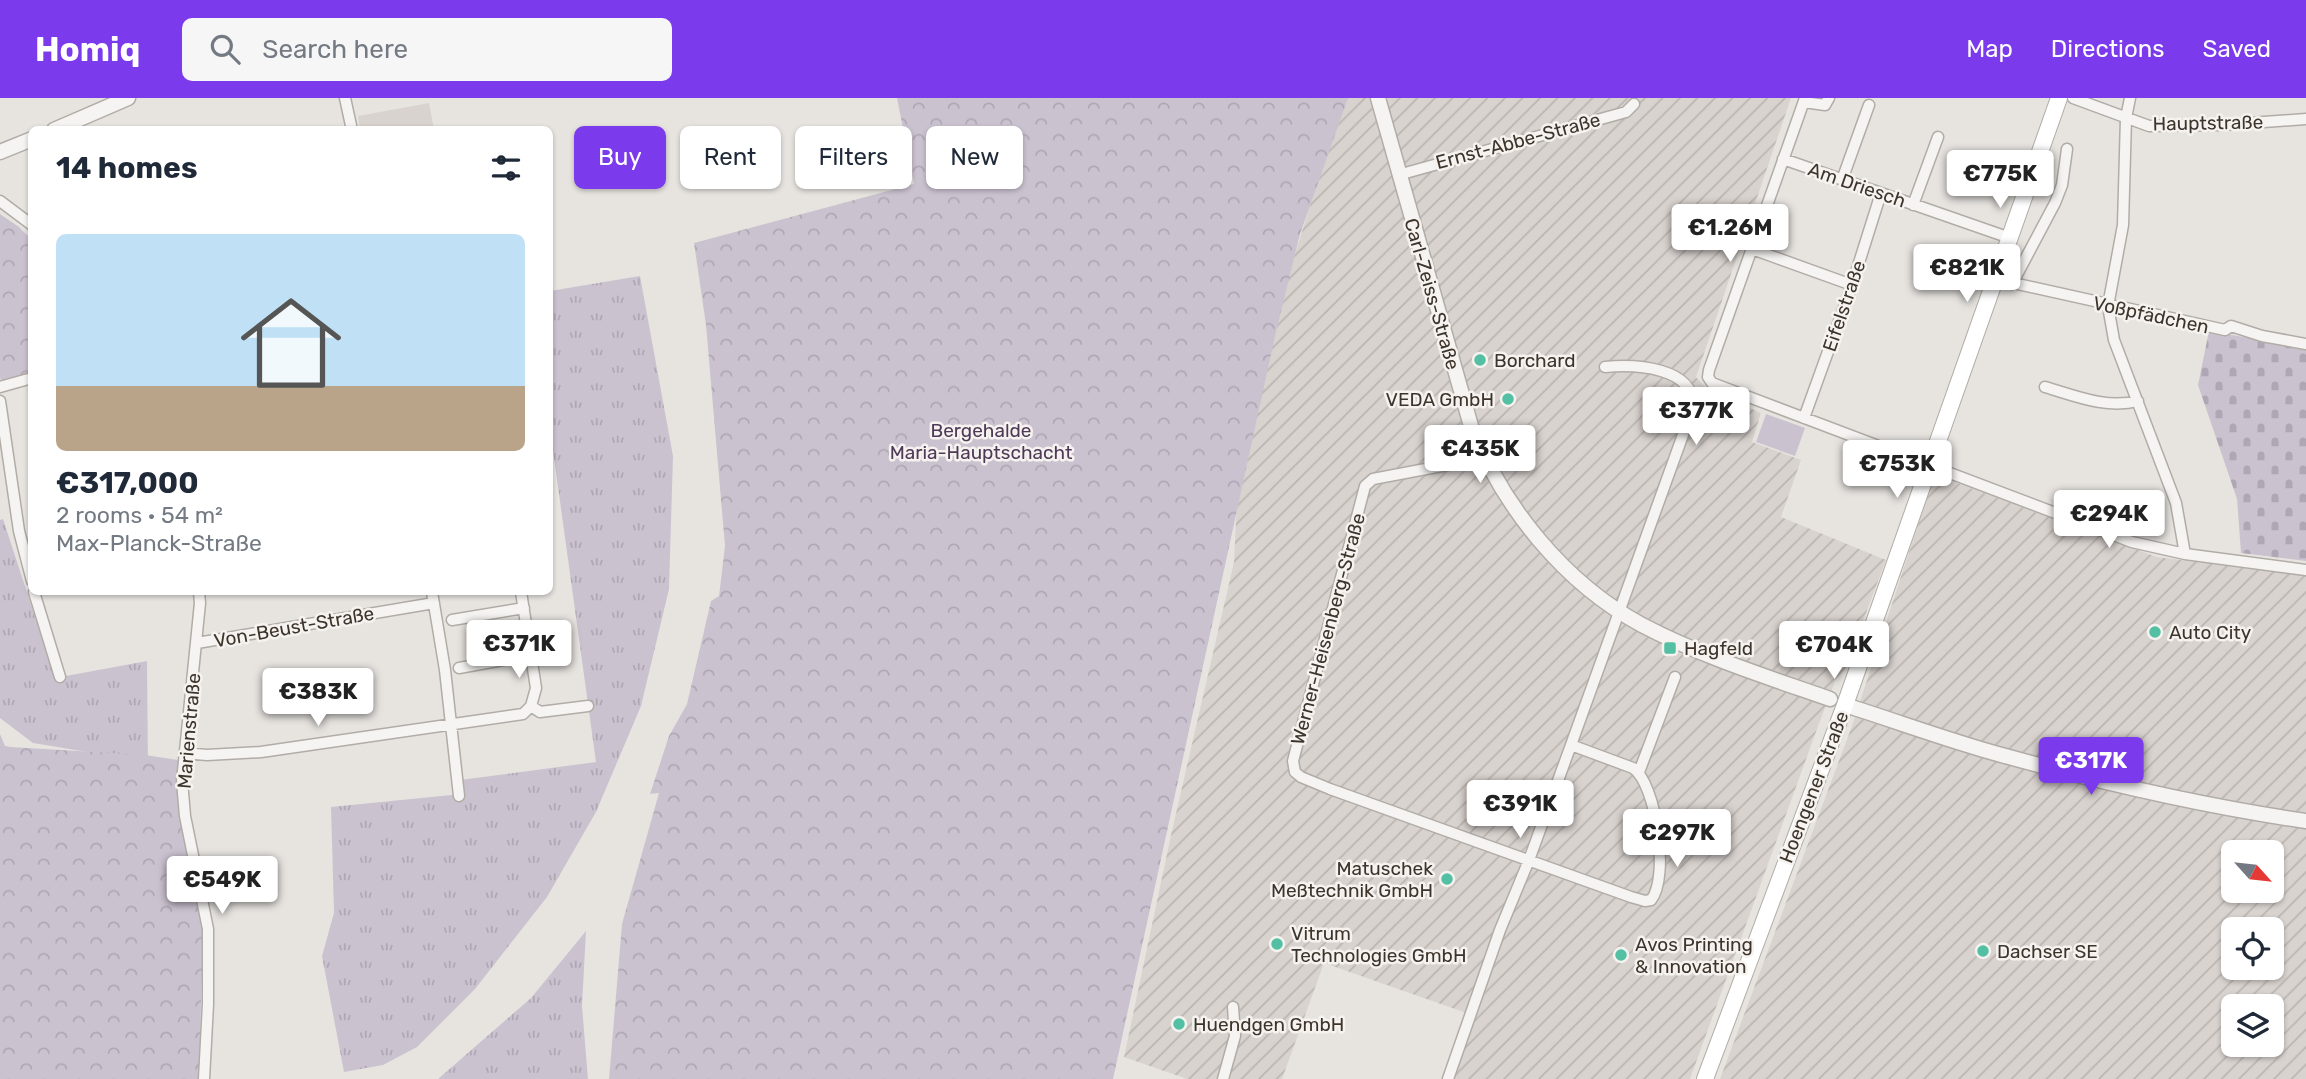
<!DOCTYPE html>
<meta charset="utf-8">
<style>
body{margin:0;font-family:Rubik,sans-serif;background:#f6f6f7;color:#1f2937;height:100vh;display:flex;flex-direction:column;font-size:26px;white-space:nowrap}
*{box-sizing:border-box;margin:0}
p{font-size:23px;color:#747a83}
.icon{flex:none;width:38px;height:38px;fill:none;stroke:currentColor;stroke-width:2;stroke-linecap:round;stroke-linejoin:round}
.map{position:relative;flex:1;overflow:hidden}
.panel{position:absolute;left:28px;top:28px;width:525px;height:469px;display:flex;flex-direction:column;background:#fff;border-radius:10px;box-shadow:0 2px 5px #0004}
.panel>*{flex:none}
.hud{position:absolute;left:574px;top:28px;width:665px;height:63px;display:flex;gap:14px}
.needle{width:46px;rotate:117deg}
.buttons{position:absolute;left:2221px;top:742px;display:grid;gap:14px}
.buttons a{display:grid;place-items:center;width:63px;height:63px;border-radius:10px;background:#fff;box-shadow:0 2px 5px #0004;font-size:35px}
.price{position:absolute;translate:-50% -60px;padding:0 16px;border-radius:7px;background:#fff;color:#222;font-size:23px;line-height:46px;filter:drop-shadow(0 2px 4px #0008)}
.price::after{content:'';position:absolute;left:50%;top:42px;width:21px;height:16px;margin-left:-10px;background:inherit;clip-path:polygon(0 0,100% 0,50% 100%)}
.price.selected{background:#7c3aed;color:#fff}
ul{padding:0;list-style:none}
li{display:grid;align-content:center;gap:14px;height:371px;padding:0 28px}
li span{display:grid;place-items:center;height:217px;border-radius:10px;color:#555}
li>.icon{margin-inline-start:auto}
span .icon{width:126px;height:126px;fill:#fffc;stroke-width:1}
li b{font-size:30px}
h2{display:flex;justify-content:space-between;align-items:center;height:84px;padding:0 28px;font-size:30px}
.pill{padding:0 24px;border-radius:10px;background:#fff;box-shadow:0 2px 5px #0004;font-size:24px;line-height:63px}
.pill.selected{background:#7c3aed;color:#fff}
header{display:flex;align-items:center;gap:42px;box-sizing:border-box;height:98px;padding:0 35px;background:#7c3aed;color:#fff}
header strong{font-size:33px}
nav{display:flex;gap:38px;margin-inline-start:auto;font-size:24px}
.search{width:490px;height:63px;background:#f6f6f7;display:flex;align-items:center;gap:18px;box-sizing:border-box;padding:0 24px;border-radius:10px;color:#747a83;font-size:26px}
.map>svg:first-child{display:block}
.built{fill:#d9d3cf}
.industrial{fill:url(#industrial-furrows);fill-rule:evenodd}
.grass{fill:url(#grass-tufts)}
.cemetery{fill:url(#cemetery-stones)}
.park{fill:url(#park-crowns)}
.pitch{fill:#cbc2d0}
.lines{fill:none;stroke-linecap:round;stroke-linejoin:round}
.minor-casing{stroke:#b1aca6;stroke-width:13}
.tertiary-casing{stroke:#b1aca6;stroke-width:17}
.secondary-casing{stroke:#b1aca6;stroke-width:18}
.minor{stroke:#f6f4f2;stroke-width:10}
.tertiary{stroke:#f6f4f2;stroke-width:14}
.secondary{stroke:#fff;stroke-width:16}
.poi-dot{fill:#53bfa3;stroke:#f5f2ef;stroke-width:2.5}
.labels{text-anchor:middle;dominant-baseline:central;stroke-width:5;stroke-linejoin:round;paint-order:stroke}
.street-label{font-size:19px;fill:#3d342b;stroke:#f5f2ef}
.poi-label{font-size:19px;fill:#3d342b;stroke:#f5f2ef;text-anchor:start}
.park-label{font-size:19px;fill:#4e3a57;stroke:#f5f2ef}
</style>
<header>
<strong>Homiq</strong>
<div class="search"><svg class="icon" aria-label="search" viewBox="0 0 24 24"><circle cx="10" cy="10" r="6"/><path d="M15 15l6 6"/></svg>Search here</div>
<nav><a>Map</a><a>Directions</a><a>Saved</a></nav>
</header>
<div class="map">
<svg width="2306" height="981" viewBox="0 0 2306 981">
<defs>
<pattern id="industrial-furrows" width="10" height="10" patternUnits="userSpaceOnUse" patternTransform="scale(1.75)"><rect width="10" height="10" fill="#d9d3cf"/><path d="M-1 1l2-2M0 10L10 0M9 11l2-2" fill="none" stroke="#bbb6b2"/></pattern>
<pattern id="grass-tufts" width="24" height="20" patternUnits="userSpaceOnUse" patternTransform="scale(1.75)"><rect width="24" height="20" fill="#cbc2d0"/><path d="M3 7l-1-3M5 7V3M7 7l1-3M15 17l-1-3M17 17v-4M19 17l1-3" fill="none" stroke="#afa7b3"/></pattern>
<pattern id="cemetery-stones" width="16" height="16" patternUnits="userSpaceOnUse" patternTransform="scale(1.75)"><rect width="16" height="16" fill="#cbc2d0"/><path d="M2 7V4a2 2 0 0 1 4 0v3zM10 15v-3a2 2 0 0 1 4 0v3z" fill="#afa7b3"/></pattern>
<pattern id="park-crowns" width="20" height="18" patternUnits="userSpaceOnUse" patternTransform="scale(1.75)"><rect width="20" height="18" fill="#cbc2d0"/><path d="M2 6a3 3 0 1 1 6 0M12 15a3 3 0 1 1 6 0" fill="none" stroke="#afa7b3"/></pattern>
</defs>
<rect width="100%" height="100%" fill="#e7e4e0"/>
<path class="built" d="M 429,5 L 434,31 L 360,31 L 358,18 Z"/>
<path class="industrial" d="M 1328,0 L 1791,0 L 1696,279 L 1708,292 L 1761,315 L 1752,344 L 1801,362 L 1781,419 L 1886,462 L 1845,571 L 1835,583 L 1817,631 L 1690,981 L 1453,981 L 1475,918 L 1324,865 L 1282,981 L 1187,981 L 1124,959 L 1171,737 L 1234,464 L 1237,401 L 1287,182 L 1339,14 Z
M 1939,381 L 1946,381 L 2157,459 L 2306,478 L 2306,981 L 1720,981 L 1852,628 L 1932,384 ZM 2233,754 L 2272,754 L 2272,793 L 2233,793 ZM 2233,831 L 2272,831 L 2272,870 L 2233,870 ZM 2233,908 L 2272,908 L 2272,947 L 2233,947 Z"/>
<path class="grass" d="M 640,178 L 673,358 L 669,491 L 641,608 L 596,714 L 547,799 L 475,891 L 417,949 L 383,967 L 344,974 L 322,858 L 334,815 L 331,709 L 461,696 L 460,682 L 596,664 L 550,331 L 550,193 Z
M 3,421 L 55,580 L 147,563 L 148,671 L 105,657 L 33,645 L 0,620 L 0,422 Z
M 586,833 L 582,908 L 588,981 L 438,981 L 531,900 Z"/>
<path class="cemetery" d="M 2209,233 L 2306,250 L 2306,463 L 2241,455 L 2237,401 L 2198,287 Z"/>
<path class="park" d="M 897,0 L 1348,0 L 1300,136 L 1275,238 L 1113,981 L 609,981 L 622,826 L 659,695 L 650,696 L 669,638 L 687,606 L 711,503 L 719,498 L 725,448 L 706,227 L 694,145 L 914,86 Z
M 0,116 L 19,129 L 32,142 L 31,276 L 2,287 L 0,279 Z
M 0,636 L 5,648 L 11,649 L 145,657 L 178,662 L 177,686 L 179,718 L 203,833 L 199,981 L 0,981 Z"/>
<path class="pitch" d="M 1766,316 L 1805,330 L 1795,358 L 1756,344 Z"/>
<g class="lines">
<defs>
<path id="minor" d="M 345,0 L 352,32
M 1805,0 L 1709,272 L 1708,279 L 1712,285 L 2132,444 L 2185,456 L 2306,472
M 2073,0 L 2149,28 L 2222,27 L 2306,21
M 2130,0 L 2126,20 L 2123,127 L 2108,208 L 2114,242 L 2176,405 L 2185,456
M 1804,4 L 1825,7 L 1829,0
M 1783,61 L 2010,140
M 1398,77 L 1626,14 L 1634,6
M 1842,82 L 1869,7
M 0,103 L 32,127
M 1913,107 L 1938,39
M 1752,151 L 1852,187
M 1995,181 L 2225,232 L 2231,228 L 2262,238 L 2306,246
M 2012,186 L 2055,105 L 2062,87 L 2067,51
M 0,289 L 32,280
M 2045,289 C 2076,298 2106,311 2138,303
M 0,303 L 19,433 L 32,483
M 1804,320 L 1852,187 L 1881,95
M 1484,360 L 1373,381 L 1365,388 L 1293,663 L 1295,674 L 1301,679 L 1330,691 L 1631,799 L 1645,803 L 1651,802 C 1670,779 1656,685 1633,670 L 1571,647
M 34,494 L 60,579
M 199,494 L 200,505 L 182,683 L 185,718 L 208,831 L 208,906 L 204,981
M 432,494 L 445,572 L 459,698
M 452,522 L 524,510
M 197,545 L 434,505
M 459,570 L 531,557
M 531,608 L 540,614 L 588,608
M 184,655 L 207,657 L 261,654 L 523,616 L 531,608 L 536,590 L 521,494
M 1639,674 L 1675,579
M 1223,981 L 1235,938 L 1233,909
M 1448,981 L 1500,832 L 1529,762 L 1571,647 L 1693,309 C 1695,269 1635,266 1605,269"/>
<path id="tertiary" d="M 1378,0 L 1471,328 C 1503,409 1564,485 1642,527 C 1701,558 1767,579 1830,601
M 54,32 L 128,0
M 0,54 L 32,41
M 1845,607 C 1896,623 1947,642 1998,656 C 2099,684 2202,708 2306,723"/>
<path id="secondary" d="M 1705,981 L 1845,607 L 2059,0"/>
</defs>
<use href="#minor" class="minor-casing"/>
<use href="#tertiary" class="tertiary-casing"/>
<use href="#secondary" class="secondary-casing"/>
<use href="#minor" class="minor"/>
<use href="#tertiary" class="tertiary"/>
<use href="#secondary" class="secondary"/>
</g>
<g class="poi-dot">
<circle cx="1480" cy="262" r="7"/>
<circle cx="1508" cy="301" r="7"/>
<circle cx="2155" cy="534" r="7"/>
<rect x="1663" y="543" width="14" height="14" rx="3.5"/>
<circle cx="1447" cy="781" r="7"/>
<circle cx="1277" cy="846" r="7"/>
<circle cx="1983" cy="853" r="7"/>
<circle cx="1621" cy="857" r="7"/>
<circle cx="1179" cy="926" r="7"/>
</g>
<g class="labels">
<g class="street-label">
<text transform="translate(2208 25) rotate(-1)">Hauptstraße</text>
<text transform="translate(1518 43) rotate(-15)">Ernst-Abbe-Straße</text>
<text transform="translate(1857 87) rotate(19)">Am Driesch</text>
<text transform="translate(1432 196) rotate(74)">Carl-Zeiss-Straße</text>
<text transform="translate(1844 208) rotate(-71)">Eifelstraße</text>
<text transform="translate(2151 217) rotate(12)">Voßpfädchen</text>
<text transform="translate(294 529) rotate(-10)">Von-Beust-Straße</text>
<text transform="translate(1328 531) rotate(-75)">Werner-Heisenberg-Straße</text>
<text transform="translate(189 633) rotate(-85)">Marienstraße</text>
<text transform="translate(1814 689) rotate(-69)">Hoengener Straße</text>
</g>
<g class="poi-label">
<text x="1494" y="262">Borchard</text>
<text x="1494" y="301" text-anchor="end">VEDA GmbH</text>
<text x="2169" y="534">Auto City</text>
<text x="1684" y="550">Hagfeld</text>
<text x="1433" y="770" text-anchor="end">Matuschek<tspan x="1433" dy="22">Meßtechnik GmbH</tspan></text>
<text x="1291" y="835">Vitrum<tspan x="1291" dy="22">Technologies GmbH</tspan></text>
<text x="1635" y="846">Avos Printing<tspan x="1635" dy="22">&amp; Innovation</tspan></text>
<text x="1997" y="853">Dachser SE</text>
<text x="1193" y="926">Huendgen GmbH</text>
</g>
<g class="park-label">
<text x="981" y="332">Bergehalde<tspan x="981" dy="22">Maria-Hauptschacht</tspan></text>
</g>
</g>
</svg>
<div class="buttons">
<a><svg class="needle" viewBox="-14 -14 28 28"><path d="M0-13l5 13h-10z" fill="#e53935"/><path d="M0 13l5-13h-10z" fill="#747a83"/></svg></a>
<a><svg class="icon" aria-label="locate" viewBox="0 0 24 24"><circle cx="12" cy="12" r="6"/><path d="M12 2v4M12 18v4M2 12h4M18 12h4"/></svg></a>
<a><svg class="icon" aria-label="layers" viewBox="0 0 24 24"><path d="M12 4l9 5-9 5-9-5zM3 14l9 5 9-5"/></svg></a>
</div>
<b class="price" style="left:2000px;top:112px">€775K</b>
<b class="price" style="left:1730px;top:166px">€1.26M</b>
<b class="price" style="left:1967px;top:206px">€821K</b>
<b class="price" style="left:1696px;top:349px">€377K</b>
<b class="price" style="left:1480px;top:387px">€435K</b>
<b class="price" style="left:1897px;top:402px">€753K</b>
<b class="price" style="left:2109px;top:452px">€294K</b>
<b class="price" style="left:519px;top:582px">€371K</b>
<b class="price" style="left:1834px;top:583px">€704K</b>
<b class="price" style="left:318px;top:630px">€383K</b>
<b class="price selected" style="left:2091px;top:699px">€317K</b>
<b class="price" style="left:1520px;top:742px">€391K</b>
<b class="price" style="left:1677px;top:771px">€297K</b>
<b class="price" style="left:222px;top:818px">€549K</b>
<div class="hud">
<a class="pill selected">Buy</a>
<a class="pill">Rent</a>
<a class="pill">Filters</a>
<a class="pill">New</a>
</div>
<section class="panel">
<h2>14 homes<svg class="icon" aria-label="filters" viewBox="0 0 24 24"><path d="M4 7h16M4 17h16"/><circle cx="9" cy="7" r="2"/><circle cx="15" cy="17" r="2"/></svg></h2>
<ul>
<li><span style="background:linear-gradient(#bfe0f5 70%,#b9a48a 0)"><svg class="icon" aria-label="home" viewBox="0 0 24 24"><path d="M3 11l9-7 9 7M6 9v11h12V9"/></svg></span><div><b>€317,000</b><p>2 rooms · 54 m²</p><p>Max-Planck-Straße</p></div></li>
</ul>
</section>
</div>
